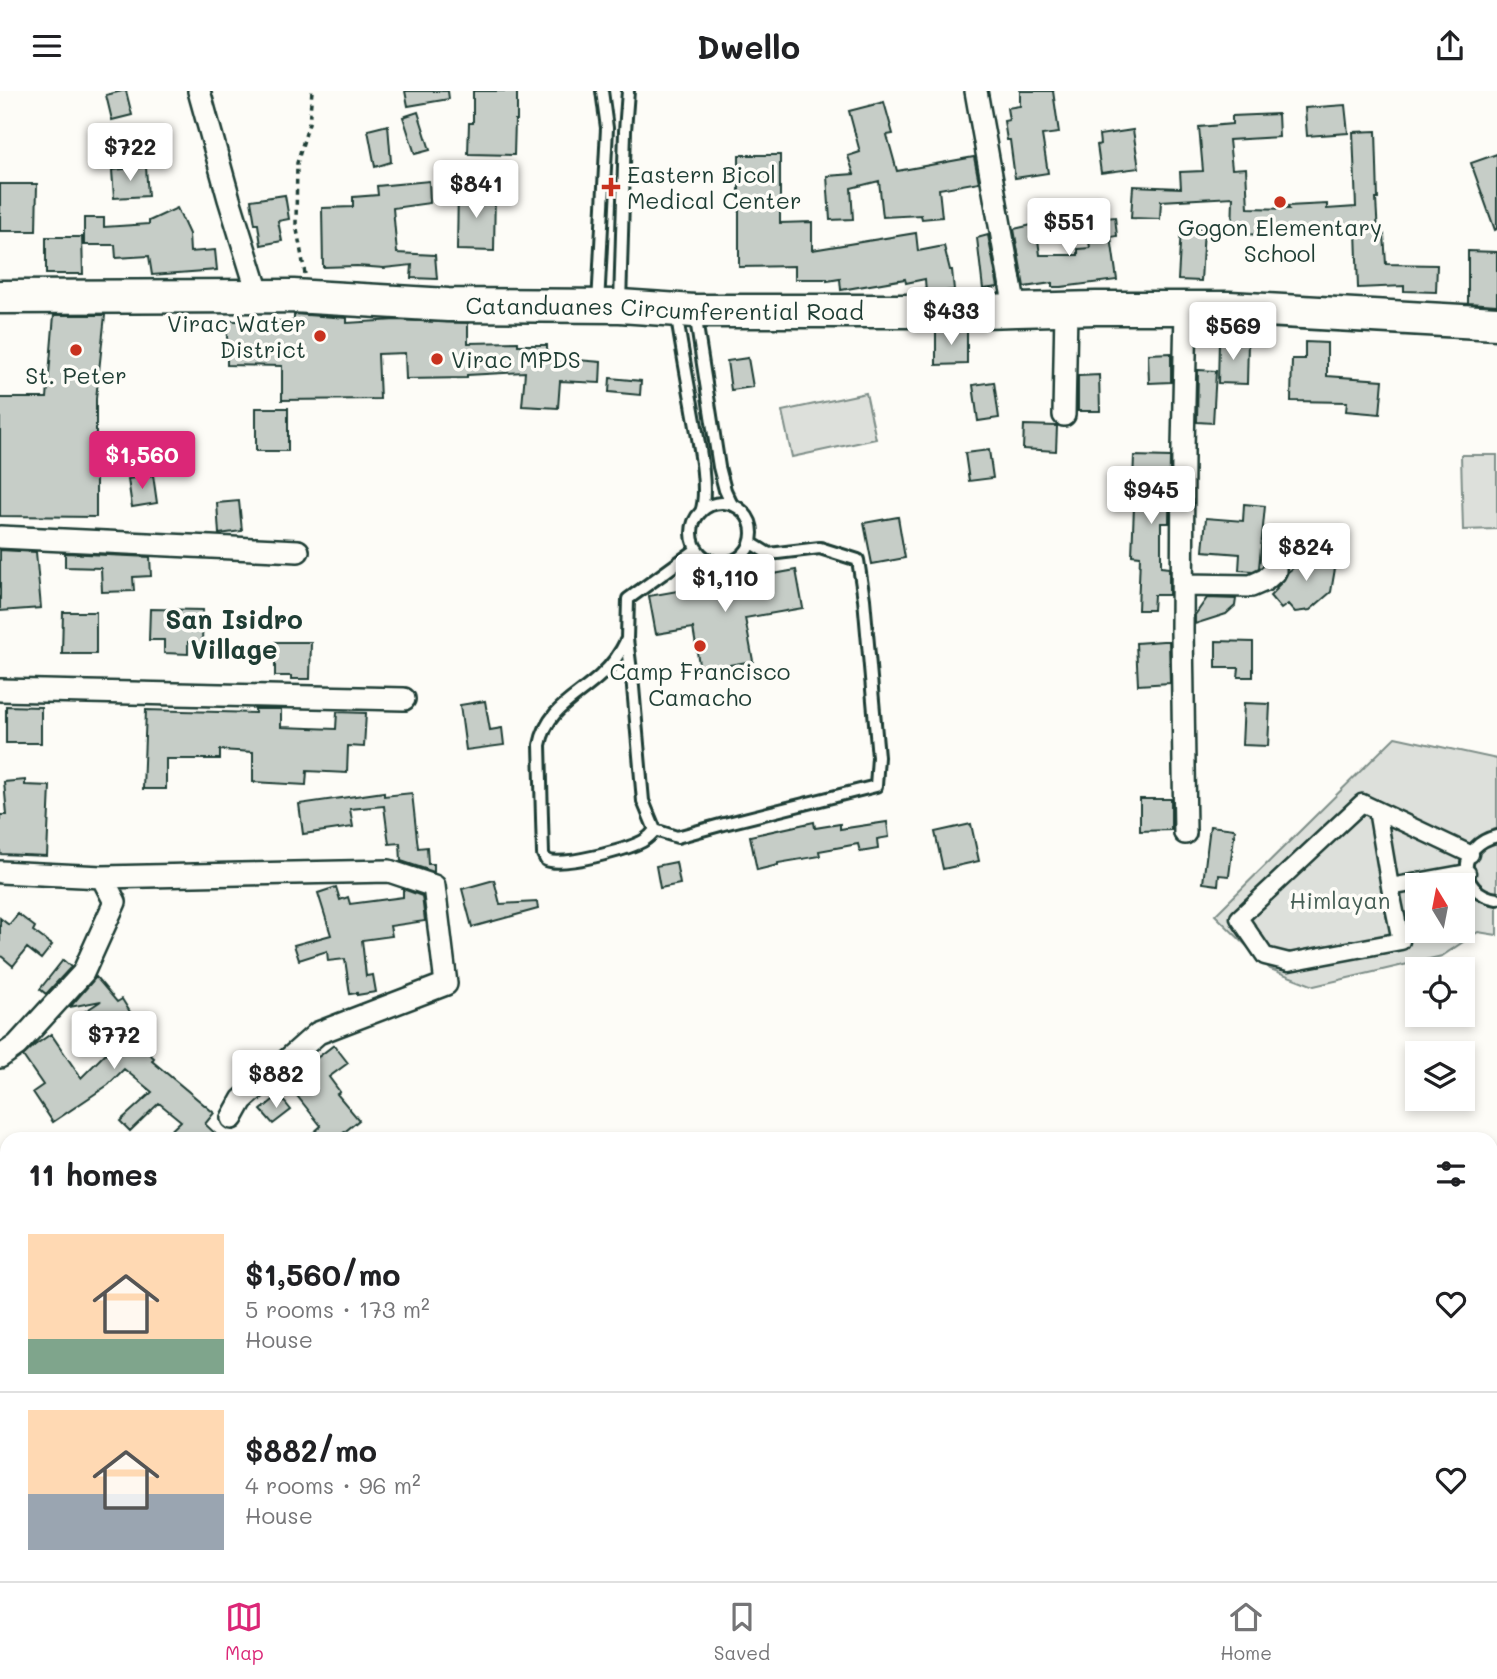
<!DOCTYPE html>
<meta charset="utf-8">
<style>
body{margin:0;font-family:Mali,sans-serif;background:#f6f6f6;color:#202124;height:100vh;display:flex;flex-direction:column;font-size:26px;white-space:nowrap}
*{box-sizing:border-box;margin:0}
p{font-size:23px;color:#757577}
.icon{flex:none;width:38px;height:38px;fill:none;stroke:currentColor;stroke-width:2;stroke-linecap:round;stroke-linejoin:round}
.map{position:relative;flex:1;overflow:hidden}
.panel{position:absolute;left:0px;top:1041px;width:1498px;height:450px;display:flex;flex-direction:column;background:#fff;border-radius:21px 21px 0 0;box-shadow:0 4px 10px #0003}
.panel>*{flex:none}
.needle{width:46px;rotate:350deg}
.controls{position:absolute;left:1405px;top:782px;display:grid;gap:14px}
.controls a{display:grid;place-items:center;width:70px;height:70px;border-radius:0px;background:#fff;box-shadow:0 4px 10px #0003;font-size:35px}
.price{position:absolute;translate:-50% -60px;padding:0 16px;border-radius:7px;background:#fff;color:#222;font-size:23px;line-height:46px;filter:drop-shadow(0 2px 4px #0008)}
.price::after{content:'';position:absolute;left:50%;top:42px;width:21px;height:16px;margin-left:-10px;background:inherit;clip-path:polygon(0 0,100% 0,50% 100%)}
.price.active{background:#db2777;color:#fff}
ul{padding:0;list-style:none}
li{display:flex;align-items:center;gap:21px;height:175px;padding:0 28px}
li+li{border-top:2px solid #e0e0e0}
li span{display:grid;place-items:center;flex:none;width:196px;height:140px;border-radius:0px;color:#555}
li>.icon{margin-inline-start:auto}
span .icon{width:84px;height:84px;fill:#fffc;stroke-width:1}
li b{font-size:30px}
h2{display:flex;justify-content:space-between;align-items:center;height:84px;padding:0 28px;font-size:30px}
header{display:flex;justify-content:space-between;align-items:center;height:91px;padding:0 28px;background:#fff;font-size:32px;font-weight:700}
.tab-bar{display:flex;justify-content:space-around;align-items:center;height:98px;border-top:2px solid #e0e0e0;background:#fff;font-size:19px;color:#757577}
.tab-bar a{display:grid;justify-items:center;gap:4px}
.tab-bar .active{color:#db2777}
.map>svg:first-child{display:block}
.green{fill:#dde0db;stroke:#7e8e88;stroke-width:2;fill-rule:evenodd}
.building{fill:#c6cdc7;stroke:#1f3d34;stroke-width:2}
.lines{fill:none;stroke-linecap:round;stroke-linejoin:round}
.service-casing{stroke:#1f3d34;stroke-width:16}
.pedestrian-casing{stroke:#1f3d34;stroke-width:21}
.minor-casing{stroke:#1f3d34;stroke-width:26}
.primary-casing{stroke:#1f3d34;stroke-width:37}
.path{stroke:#1f3d34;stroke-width:3.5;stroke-dasharray:5 5;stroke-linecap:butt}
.service{stroke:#fdfcf7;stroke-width:10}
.pedestrian{stroke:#fdfcf7;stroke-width:16}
.minor{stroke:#fdfcf7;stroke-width:21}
.primary{stroke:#fdfcf7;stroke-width:32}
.poi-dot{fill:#c8321e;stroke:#fdfcf7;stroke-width:2.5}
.labels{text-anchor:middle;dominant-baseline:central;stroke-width:7;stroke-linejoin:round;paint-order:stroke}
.poi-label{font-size:23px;fill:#1f3d34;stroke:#fdfcf7}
.street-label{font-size:23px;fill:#1f3d34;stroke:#fdfcf7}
.park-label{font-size:23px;fill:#455e55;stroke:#fdfcf7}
.quarter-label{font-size:26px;font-weight:bold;fill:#1f3d34;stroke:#fdfcf7}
</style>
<header><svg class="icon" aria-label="menu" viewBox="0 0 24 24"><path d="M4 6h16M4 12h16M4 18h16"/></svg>Dwello<svg class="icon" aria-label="share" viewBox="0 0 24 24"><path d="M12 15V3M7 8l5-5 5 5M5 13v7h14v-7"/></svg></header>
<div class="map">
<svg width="1497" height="1490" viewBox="0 0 1497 1490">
<rect width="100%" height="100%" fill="#fdfcf7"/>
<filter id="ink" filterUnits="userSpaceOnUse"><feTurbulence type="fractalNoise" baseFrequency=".0143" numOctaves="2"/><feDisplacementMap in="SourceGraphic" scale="14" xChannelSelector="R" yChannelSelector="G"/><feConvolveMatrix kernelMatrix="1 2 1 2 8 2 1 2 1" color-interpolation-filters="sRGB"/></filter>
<g filter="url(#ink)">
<path class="green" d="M 866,302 L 876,348 L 792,366 L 782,320 Z
M 1461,364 L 1497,364 L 1497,438 L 1463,439 Z
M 1395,646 L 1497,668 L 1497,844 L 1478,841 L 1442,865 L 1314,895 L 1270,878 L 1215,824 ZM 1418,794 L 1463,794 L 1463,840 L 1418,840 Z"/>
<path class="building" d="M 122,0 L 126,0 L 132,24 L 112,29 L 106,4 Z
M 405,0 L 448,0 L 449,8 L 408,15 Z
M 473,0 L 517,0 L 517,29 L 515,29 L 514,64 L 468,63 L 469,32 L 473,32 Z
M 1020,0 L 1053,0 L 1059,42 L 1042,44 L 1048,82 L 1015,87 L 1010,49 L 1007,49 L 1004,30 L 1009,29 L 1007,17 L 1020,15 Z
M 884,11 L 893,43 L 887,44 L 897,80 L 974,66 L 979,91 L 939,98 L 942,126 L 922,128 L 921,124 L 883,126 L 879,90 L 851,97 L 853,128 L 830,129 L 827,85 L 854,83 L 848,65 L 860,61 L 849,20 Z
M 1345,14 L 1348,42 L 1307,45 L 1305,17 Z
M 418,21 L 430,59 L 415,63 L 403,26 Z
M 1278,23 L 1279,46 L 1229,49 L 1232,78 L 1246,77 L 1248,117 L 1289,118 L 1288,115 L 1327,113 L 1327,118 L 1356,116 L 1353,41 L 1376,40 L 1378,108 L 1376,108 L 1378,143 L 1384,143 L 1386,173 L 1437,174 L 1436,201 L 1404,200 L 1404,195 L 1358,197 L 1356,139 L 1282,141 L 1282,144 L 1232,143 L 1233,106 L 1161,110 L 1160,128 L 1131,127 L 1133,95 L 1181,97 L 1180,81 L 1203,80 L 1199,36 L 1232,33 L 1232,25 Z
M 388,34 L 391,71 L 375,76 L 368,39 Z
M 1133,39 L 1139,77 L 1101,82 L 1097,54 L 1100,53 L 1099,44 Z
M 1497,63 L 1497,138 L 1495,139 L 1471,72 Z
M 739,64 L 780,64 L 780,132 L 812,131 L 812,159 L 916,142 L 918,160 L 944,155 L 950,179 L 952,179 L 954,199 L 926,202 L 925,188 L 906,192 L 905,188 L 841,199 L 840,188 L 827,190 L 827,188 L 795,188 L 795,175 L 739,176 Z
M 146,76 L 148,105 L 114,107 L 112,79 Z
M 429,90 L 430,112 L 393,117 L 397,162 L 435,164 L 437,188 L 411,187 L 412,174 L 384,177 L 357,175 L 323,176 L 322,117 L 353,116 L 353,106 L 378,104 L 377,95 Z
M 0,93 L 37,93 L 36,140 L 0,140 Z
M 458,98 L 495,99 L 494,160 L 457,159 Z
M 285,104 L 289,128 L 278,130 L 282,150 L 261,154 L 258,133 L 255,133 L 251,109 Z
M 177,117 L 189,143 L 190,161 L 215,159 L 217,179 L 152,184 L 149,165 L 116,167 L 115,154 L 84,154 L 84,127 L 104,127 L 104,136 L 149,133 L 149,130 Z
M 1115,126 L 1117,145 L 1111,146 L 1117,189 L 1061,196 L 1052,196 L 1052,192 L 1024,196 L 1014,138 L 1036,133 L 1040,164 L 1078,164 L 1078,158 L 1090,157 L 1086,129 Z
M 1181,137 L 1204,138 L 1201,190 L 1178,189 Z
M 988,144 L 998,196 L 983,198 L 977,147 Z
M 46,146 L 82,146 L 83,183 L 46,183 Z
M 1468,160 L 1497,161 L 1497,214 L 1468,212 Z
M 294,223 L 347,227 L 347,232 L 396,229 L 468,232 L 468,252 L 518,251 L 518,254 L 547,254 L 547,271 L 578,271 L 578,269 L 601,271 L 600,292 L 560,290 L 558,317 L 522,315 L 525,281 L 467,284 L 467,287 L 406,288 L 405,262 L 378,263 L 380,308 L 282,309 L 282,275 L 227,274 L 227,230 L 294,230 Z
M 54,224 L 105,224 L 96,308 L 96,426 L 0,425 L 0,307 L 47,307 Z
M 936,239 L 967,239 L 967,273 L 936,274 Z
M 1219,250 L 1248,251 L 1247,293 L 1218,292 Z
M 1305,251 L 1327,252 L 1327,285 L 1383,289 L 1380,323 L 1346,320 L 1347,311 L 1291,310 L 1292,268 L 1305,268 Z
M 1171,262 L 1171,291 L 1149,292 L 1148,263 Z
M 748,267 L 753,296 L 731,299 L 727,270 Z
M 1198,279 L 1216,280 L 1213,332 L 1197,331 Z
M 1099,284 L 1100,320 L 1078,320 L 1078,285 Z
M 610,287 L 641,290 L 640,304 L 609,301 Z
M 994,291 L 999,327 L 978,330 L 973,294 Z
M 256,317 L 288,317 L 288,360 L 256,360 Z
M 1024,334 L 1057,335 L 1056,360 L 1023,358 Z
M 989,359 L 993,387 L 969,390 L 965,362 Z
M 1134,365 L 1170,366 L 1169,432 L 1161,432 L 1161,476 L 1169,477 L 1169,504 L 1154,504 L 1153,519 L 1138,519 L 1140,465 L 1132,464 L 1135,391 L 1133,391 Z
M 153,384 L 157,412 L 132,416 L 128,388 Z
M 239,410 L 242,440 L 219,443 L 217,412 Z
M 1244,413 L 1265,415 L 1259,477 L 1253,480 L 1239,479 L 1240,463 L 1203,460 L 1206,427 L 1243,430 Z
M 898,426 L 905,467 L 872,473 L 864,432 Z
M 0,459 L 36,461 L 41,517 L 0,520 Z
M 65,462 L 150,466 L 151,485 L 133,486 L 134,500 L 102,501 L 101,477 L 65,476 Z
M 1295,464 L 1337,466 L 1331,501 L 1310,519 L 1295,521 L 1288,513 L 1281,518 L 1270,505 L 1277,498 L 1276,497 L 1284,489 L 1288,481 L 1293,477 Z
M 796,479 L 803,517 L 745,527 L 753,570 L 700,579 L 693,537 L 656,543 L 649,505 Z
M 1207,507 L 1236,508 L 1235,515 L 1226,523 L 1195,533 L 1195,524 Z
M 150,518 L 203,519 L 202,552 L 188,551 L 188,563 L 164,562 L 164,549 L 149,549 Z
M 63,521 L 96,521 L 96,563 L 62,563 Z
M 1163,550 L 1169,550 L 1170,592 L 1138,594 L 1136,552 Z
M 1216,550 L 1253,551 L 1253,586 L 1238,586 L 1239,577 L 1216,577 Z
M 275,551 L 311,551 L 310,588 L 291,588 L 291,585 L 275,585 Z
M 485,610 L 490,639 L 502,637 L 504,654 L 466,659 L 460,614 Z
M 1244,612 L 1270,613 L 1268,655 L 1242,654 Z
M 6,615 L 41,616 L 41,652 L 6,652 Z
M 255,618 L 281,618 L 281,636 L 336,638 L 337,621 L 366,622 L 364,656 L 348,655 L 347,682 L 307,680 L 306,694 L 253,691 L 253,661 L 220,659 L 220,668 L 166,668 L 166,698 L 143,698 L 146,619 L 255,622 Z
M 25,689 L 25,694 L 50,695 L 47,765 L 0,763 L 0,724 L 7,724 L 4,691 Z
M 384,701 L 384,705 L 412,702 L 418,757 L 427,756 L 428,773 L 434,773 L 434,781 L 401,770 L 400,752 L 389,753 L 384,715 L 350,718 L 353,736 L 303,743 L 299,713 Z
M 1140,708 L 1171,708 L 1171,739 L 1140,740 Z
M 814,731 L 815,737 L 840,733 L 840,738 L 887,731 L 889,746 L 877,748 L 878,758 L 860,761 L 858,753 L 819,760 L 820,765 L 778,772 L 778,774 L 757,779 L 750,745 Z
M 971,733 L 979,770 L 943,778 L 935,741 Z
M 1210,735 L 1235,738 L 1229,785 L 1219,784 L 1218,794 L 1203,792 Z
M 676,771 L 680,793 L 660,797 L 656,775 Z
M 494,789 L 500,813 L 537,811 L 538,818 L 472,836 L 462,798 Z
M 336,796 L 340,809 L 348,806 L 350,813 L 403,806 L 403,798 L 422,805 L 425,830 L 390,835 L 392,845 L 362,849 L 366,885 L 373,884 L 376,901 L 357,904 L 357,902 L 350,903 L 345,868 L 328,870 L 327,860 L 299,869 L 294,854 L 331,844 L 318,802 Z
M 18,823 L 35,836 L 33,840 L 52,854 L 41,868 L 27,857 L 13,875 L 0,864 L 0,827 L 9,834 Z
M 63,869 L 71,876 L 46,903 L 40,898 Z
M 96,886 L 117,911 L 122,908 L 135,929 L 129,933 L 138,946 L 133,949 L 154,967 L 152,970 L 214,1022 L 205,1033 L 221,1048 L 162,1048 L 181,1030 L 159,1012 L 130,1040 L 120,1030 L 152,1001 L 124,978 L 108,994 L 53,1031 L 33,1001 L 43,994 L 23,965 L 35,954 L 51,943 L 81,987 L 110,958 L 94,935 L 89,939 L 78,925 L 101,910 L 70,916 Z
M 334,954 L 348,972 L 329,986 L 340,1001 L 337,1003 L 359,1029 L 336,1048 L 306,1048 L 321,1035 L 294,1001 L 312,987 L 304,977 Z
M 279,1004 L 291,1019 L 273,1033 L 261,1019 Z"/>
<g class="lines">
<defs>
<path id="service" d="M 620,213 L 625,40 L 628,0
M 598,214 L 607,37 L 602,0
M 676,221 C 681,252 686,282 692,313 C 696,339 710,397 701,421
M 695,222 L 719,376 L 725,399 L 732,414
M692 442a30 30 0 1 1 60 0a30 30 0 1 1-60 0Z
M 697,458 L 628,508 L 627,548 L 633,596 L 643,710 L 655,739 L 677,746 L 724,733 L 876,695 L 878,666 L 864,508 L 858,469 L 820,457 L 769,463 L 751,452
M 627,548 C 620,563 613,573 601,584 C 577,607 547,617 540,654 L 543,763 L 546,769 C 563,776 626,759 643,750 C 648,747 652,743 655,739
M 1497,745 C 1456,754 1457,802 1497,808"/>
<path id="pedestrian" d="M 1377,719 L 1390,796
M 1467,782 L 1390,796 L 1401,850 L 1289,871 L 1265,865 L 1239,827 L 1362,712 L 1470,763"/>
<path id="minor" d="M 199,0 L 229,108 L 259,205
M 976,0 L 1015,218
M 1064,324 L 1066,217
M 0,446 L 298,460
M 1183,494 L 1251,495 L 1265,489 L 1275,480 L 1275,465
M 0,599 L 404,608
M 1185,742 L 1182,540 L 1183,357 L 1186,218
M 0,781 L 102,786 L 389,780 L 434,795 L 446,893 L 318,942 L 242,1009 L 232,1027
M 0,966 L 17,954 L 83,882 L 115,811 L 102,786"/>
<g id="primary">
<path id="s1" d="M 0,206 L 293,205 L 448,214 L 620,215 L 694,220 L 982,220 L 1096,217 L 1229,217 L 1497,232"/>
</g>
</defs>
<use href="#service" class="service-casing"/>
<use href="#pedestrian" class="pedestrian-casing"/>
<use href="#minor" class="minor-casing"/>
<use href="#primary" class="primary-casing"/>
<path class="path" d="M 305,183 L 296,133 L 297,72 L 309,32 L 312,0
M 0,1246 L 7,1242"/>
<use href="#service" class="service"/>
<use href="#pedestrian" class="pedestrian"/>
<use href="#minor" class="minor"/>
<use href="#primary" class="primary"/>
</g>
</g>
<g class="poi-dot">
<path d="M607.5 85.5h7v7h7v7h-7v7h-7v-7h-7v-7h7z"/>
<circle cx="1280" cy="111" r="7"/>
<circle cx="320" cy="245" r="7"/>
<circle cx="76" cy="259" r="7"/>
<circle cx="437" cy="268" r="7"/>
<circle cx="700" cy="555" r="7"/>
</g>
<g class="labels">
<g class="poi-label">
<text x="627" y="83" text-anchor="start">Eastern Bicol<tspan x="627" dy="26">Medical Center</tspan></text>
<text x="1280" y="136">Gogon Elementary<tspan x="1280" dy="26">School</tspan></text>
<text x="306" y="232" text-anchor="end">Virac Water<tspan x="306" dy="26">District</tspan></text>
<text x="451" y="268" text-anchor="start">Virac MPDS</text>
<text x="76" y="284">St. Peter</text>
<text x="700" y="580">Camp Francisco<tspan x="700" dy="26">Camacho</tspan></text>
</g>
<g class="street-label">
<text stroke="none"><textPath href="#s1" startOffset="665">Catanduanes Circumferential Road</textPath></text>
</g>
<g class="park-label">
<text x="1340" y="809">Himlayan</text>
</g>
<g class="quarter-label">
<text x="234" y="528">San Isidro<tspan x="234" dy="30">Village</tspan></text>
</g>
</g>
</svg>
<div class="controls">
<a><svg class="needle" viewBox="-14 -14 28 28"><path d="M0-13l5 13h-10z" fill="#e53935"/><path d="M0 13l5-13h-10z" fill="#757577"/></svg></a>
<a><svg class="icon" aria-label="locate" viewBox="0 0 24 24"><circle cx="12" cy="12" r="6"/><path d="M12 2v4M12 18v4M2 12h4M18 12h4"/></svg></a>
<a><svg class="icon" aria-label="layers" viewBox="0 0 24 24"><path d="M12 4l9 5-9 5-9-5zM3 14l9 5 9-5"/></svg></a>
</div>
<b class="price" style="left:130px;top:92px">$722</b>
<b class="price" style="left:476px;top:129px">$841</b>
<b class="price" style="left:1069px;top:167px">$551</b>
<b class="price" style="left:951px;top:256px">$433</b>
<b class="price" style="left:1233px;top:271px">$569</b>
<b class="price active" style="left:142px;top:400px">$1,560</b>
<b class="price" style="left:1151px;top:435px">$945</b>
<b class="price" style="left:1306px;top:492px">$824</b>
<b class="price" style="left:725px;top:523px">$1,110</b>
<b class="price" style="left:114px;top:980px">$772</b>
<b class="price" style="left:276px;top:1019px">$882</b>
<section class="panel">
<h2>11 homes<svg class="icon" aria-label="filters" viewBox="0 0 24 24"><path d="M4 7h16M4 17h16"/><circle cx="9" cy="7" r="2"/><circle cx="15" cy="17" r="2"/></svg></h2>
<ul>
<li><span style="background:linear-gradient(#ffd9b3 75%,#7fa58c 0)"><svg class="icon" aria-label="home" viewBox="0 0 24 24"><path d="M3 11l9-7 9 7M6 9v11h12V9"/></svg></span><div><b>$1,560/mo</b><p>5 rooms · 173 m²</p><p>House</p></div><svg class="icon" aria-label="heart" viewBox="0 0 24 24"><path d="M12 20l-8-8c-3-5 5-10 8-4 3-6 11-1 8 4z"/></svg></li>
<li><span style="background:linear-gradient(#ffd9b3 60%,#9aa5b1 0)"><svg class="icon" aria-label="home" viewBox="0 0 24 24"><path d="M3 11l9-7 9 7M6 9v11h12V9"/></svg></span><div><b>$882/mo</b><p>4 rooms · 96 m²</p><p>House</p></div><svg class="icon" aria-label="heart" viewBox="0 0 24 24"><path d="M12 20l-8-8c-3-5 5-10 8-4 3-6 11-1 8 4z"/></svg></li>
</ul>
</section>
</div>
<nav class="tab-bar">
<a class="active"><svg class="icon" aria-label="map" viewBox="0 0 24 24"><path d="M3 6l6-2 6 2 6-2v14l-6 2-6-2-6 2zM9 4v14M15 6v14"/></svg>Map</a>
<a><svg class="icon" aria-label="saved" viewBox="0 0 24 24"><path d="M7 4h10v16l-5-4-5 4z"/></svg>Saved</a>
<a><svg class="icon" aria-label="home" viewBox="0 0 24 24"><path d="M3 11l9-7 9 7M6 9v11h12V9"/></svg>Home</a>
</nav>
